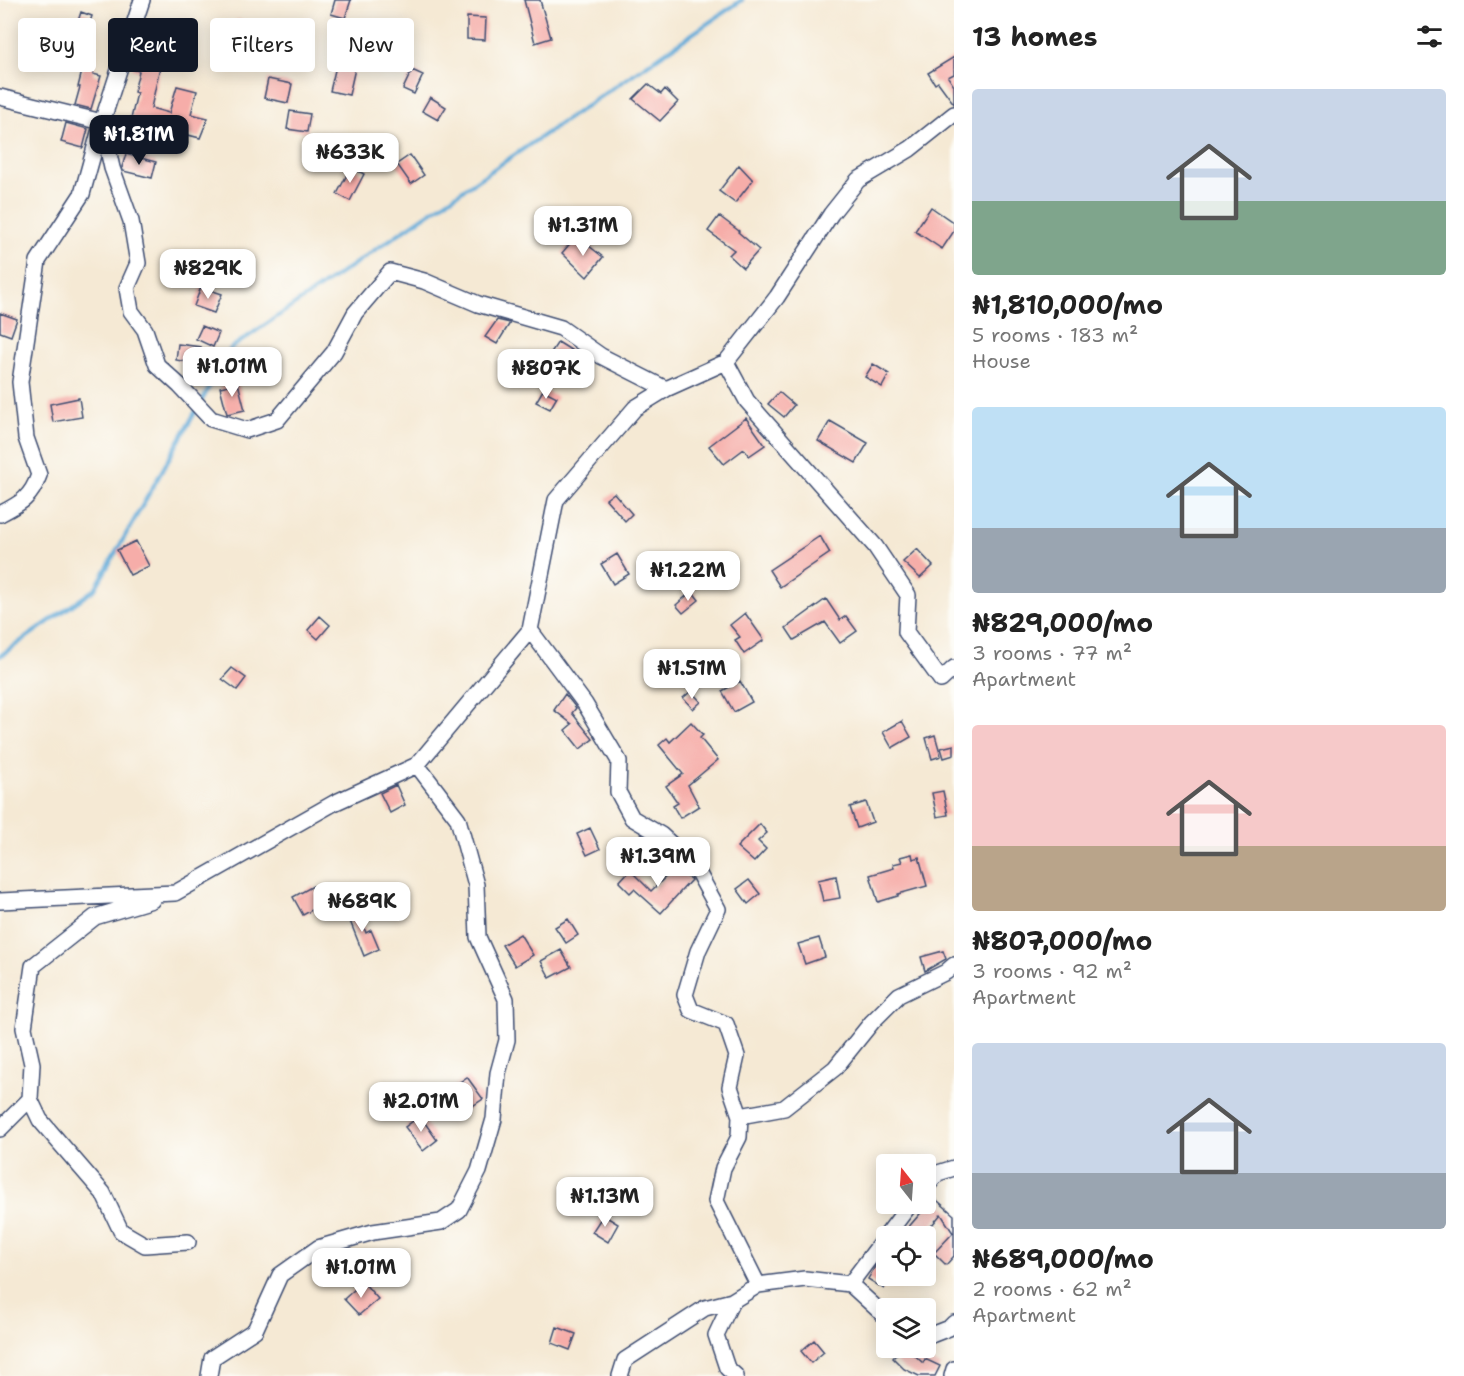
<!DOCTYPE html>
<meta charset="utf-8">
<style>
body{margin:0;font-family:"Shantell Sans",sans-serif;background:#f6f6f6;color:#222;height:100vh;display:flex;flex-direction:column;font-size:22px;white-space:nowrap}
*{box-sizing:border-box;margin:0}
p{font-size:20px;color:#767676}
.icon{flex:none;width:33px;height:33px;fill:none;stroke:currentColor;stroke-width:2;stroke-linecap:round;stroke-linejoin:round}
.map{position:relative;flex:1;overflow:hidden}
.details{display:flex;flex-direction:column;background:#fff;width:510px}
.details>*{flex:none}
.guide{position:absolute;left:18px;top:18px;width:570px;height:54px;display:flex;gap:12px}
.needle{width:39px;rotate:343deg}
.buttons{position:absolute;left:876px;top:1154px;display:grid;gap:12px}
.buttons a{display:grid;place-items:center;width:60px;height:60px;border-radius:6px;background:#fff;box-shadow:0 3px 15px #0003;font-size:30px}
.price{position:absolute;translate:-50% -51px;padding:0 14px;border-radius:12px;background:#fff;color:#222;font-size:20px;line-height:39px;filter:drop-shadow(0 2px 3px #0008)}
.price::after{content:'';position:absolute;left:50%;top:36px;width:18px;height:14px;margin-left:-9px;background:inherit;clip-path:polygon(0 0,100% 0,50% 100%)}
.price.active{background:#111827;color:#fff}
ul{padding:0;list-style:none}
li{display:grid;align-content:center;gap:12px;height:318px;padding:0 18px}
li span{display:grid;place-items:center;height:186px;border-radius:6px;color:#555}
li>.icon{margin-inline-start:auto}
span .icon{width:108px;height:108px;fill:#fffc;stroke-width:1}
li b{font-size:26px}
h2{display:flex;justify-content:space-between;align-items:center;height:72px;padding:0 18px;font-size:26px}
.chip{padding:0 21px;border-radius:6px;background:#fff;box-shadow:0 3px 15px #0003;font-size:21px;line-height:54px}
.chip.active{background:#111827;color:#fff}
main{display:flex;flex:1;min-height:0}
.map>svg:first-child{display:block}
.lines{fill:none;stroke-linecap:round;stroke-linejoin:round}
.stream{stroke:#62abd9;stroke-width:4}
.building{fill:#f6ada9}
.minor-casing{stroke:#3c4b70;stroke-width:18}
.minor{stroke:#fff;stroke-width:15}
</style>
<main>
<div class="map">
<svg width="954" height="1376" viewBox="0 0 954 1376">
<rect width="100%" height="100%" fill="#fdfcf7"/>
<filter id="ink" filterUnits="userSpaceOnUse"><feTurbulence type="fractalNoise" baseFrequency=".0167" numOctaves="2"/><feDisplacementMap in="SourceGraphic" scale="12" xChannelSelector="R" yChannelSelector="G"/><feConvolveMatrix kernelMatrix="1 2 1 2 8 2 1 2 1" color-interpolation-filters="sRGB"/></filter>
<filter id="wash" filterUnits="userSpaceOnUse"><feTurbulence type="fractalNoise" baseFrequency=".008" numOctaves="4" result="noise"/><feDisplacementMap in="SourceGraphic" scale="24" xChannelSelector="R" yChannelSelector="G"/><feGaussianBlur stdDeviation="1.35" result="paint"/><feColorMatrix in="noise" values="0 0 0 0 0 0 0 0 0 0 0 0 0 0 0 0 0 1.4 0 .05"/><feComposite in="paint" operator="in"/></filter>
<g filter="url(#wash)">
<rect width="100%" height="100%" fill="#f5e9d4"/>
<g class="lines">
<path class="stream" d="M 201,402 L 231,348 L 742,0
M 0,656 L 95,589 L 197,409"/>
</g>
<g id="blocks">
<path class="building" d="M 335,0 L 351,0 L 345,18 L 331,14 Z
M 524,0 L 540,0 L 551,38 L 535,43 Z
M 81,12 L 92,16 L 83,44 L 96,45 L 93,74 L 101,76 L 91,109 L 75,105 L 80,87 L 78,87 L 84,63 L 65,61 L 66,43 L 71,43 Z
M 467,17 L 486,18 L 485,40 L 467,39 Z
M 237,19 L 252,24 L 248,37 L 233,32 Z
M 290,30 L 301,33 L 299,38 L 309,41 L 305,55 L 274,48 L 277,34 L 288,36 Z
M 346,42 L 367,47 L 363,66 L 356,64 L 349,95 L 330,91 L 336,66 L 340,67 Z
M 138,47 L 163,53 L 151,108 L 169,113 L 177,86 L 197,91 L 191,114 L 208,118 L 200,138 L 157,127 L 156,132 L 130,123 L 137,93 L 134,92 L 139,71 L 132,69 Z
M 954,57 L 954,74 L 948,77 L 954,86 L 954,104 L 938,82 L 935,84 L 928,73 Z
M 412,70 L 423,75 L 414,94 L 403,89 Z
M 268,79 L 292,84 L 288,103 L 264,98 Z
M 648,84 L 661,94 L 665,89 L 678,102 L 660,121 L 633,99 Z
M 430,97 L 446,107 L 438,120 L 422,111 Z
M 290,111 L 310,114 L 307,132 L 287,129 Z
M 66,123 L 88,129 L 83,148 L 61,142 Z
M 126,154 L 156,162 L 152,178 L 123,171 L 122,167 Z
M 410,155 L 424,175 L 411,184 L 397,164 Z
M 739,165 L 753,180 L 735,203 L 719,191 Z
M 351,167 L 364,174 L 350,201 L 337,194 Z
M 931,207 L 954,223 L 954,231 L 942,249 L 915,231 Z
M 719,216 L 739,231 L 738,232 L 759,250 L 743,268 L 729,255 L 734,250 L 708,231 Z
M 573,240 L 586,249 L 589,246 L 603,257 L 587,277 L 562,253 Z
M 201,287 L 222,294 L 214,313 L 194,306 Z
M 0,313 L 17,319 L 11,336 L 0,332 Z
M 497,320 L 510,323 L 497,344 L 485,337 Z
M 202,326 L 219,333 L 213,347 L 196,339 Z
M 558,342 L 582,357 L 572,372 L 548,357 Z
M 178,344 L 201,347 L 198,364 L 176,360 Z
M 873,364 L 889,374 L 882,387 L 865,377 Z
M 238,383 L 245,410 L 227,414 L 220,387 Z
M 543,390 L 557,397 L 550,409 L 536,402 Z
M 779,392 L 794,405 L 784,417 L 768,404 Z
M 79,398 L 82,417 L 53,422 L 50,404 Z
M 746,418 L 765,445 L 749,456 L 744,449 L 724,464 L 709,446 Z
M 830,421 L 868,443 L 856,463 L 818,441 Z
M 614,493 L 632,514 L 625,521 L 606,499 Z
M 820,536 L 830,553 L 780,587 L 769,570 Z
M 136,541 L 149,566 L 130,575 L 117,550 Z
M 917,549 L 933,566 L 920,578 L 903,562 Z
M 617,554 L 629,574 L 613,584 L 601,564 Z
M 713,558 L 723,570 L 710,580 L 700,568 Z
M 692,591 L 699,600 L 683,613 L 676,605 Z
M 826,599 L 840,620 L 846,616 L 857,631 L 840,643 L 825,622 L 794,640 L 786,628 Z
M 745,613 L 764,640 L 744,654 L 735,640 L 740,637 L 730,625 Z
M 320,616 L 330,625 L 318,639 L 308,630 Z
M 232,668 L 246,678 L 237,690 L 222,679 Z
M 740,681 L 752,702 L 734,712 L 722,691 Z
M 691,691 L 701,702 L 693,709 L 683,698 Z
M 565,694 L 576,708 L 572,713 L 593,739 L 580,749 L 565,730 L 572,724 L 554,710 Z
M 902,721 L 911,737 L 892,748 L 883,732 Z
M 691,722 L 703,735 L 700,738 L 718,760 L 688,785 L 699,806 L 680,818 L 673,806 L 678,803 L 666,786 L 683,774 L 659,745 L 667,738 L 670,742 Z
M 935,735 L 941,756 L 932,759 L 926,738 Z
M 954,745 L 954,755 L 944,758 L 941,748 Z
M 396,785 L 405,805 L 390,813 L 380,793 Z
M 943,791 L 948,815 L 937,817 L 932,793 Z
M 866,802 L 873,822 L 857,828 L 850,807 Z
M 760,824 L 767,833 L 758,841 L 766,849 L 754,862 L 737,847 Z
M 590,828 L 600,849 L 587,855 L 577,834 Z
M 912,854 L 913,859 L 919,857 L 927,886 L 898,894 L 898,896 L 878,902 L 870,875 L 894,868 L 893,864 L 902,862 L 900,857 Z
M 676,867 L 691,880 L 661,913 L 634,889 L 630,893 L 619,882 L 630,870 L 651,891 Z
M 836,876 L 840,898 L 823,901 L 818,880 Z
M 749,880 L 760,894 L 748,904 L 737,889 Z
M 313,886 L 323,904 L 303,915 L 293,897 Z
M 356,907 L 366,933 L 371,930 L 379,949 L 364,956 L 346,911 Z
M 568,919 L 578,935 L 566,943 L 555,927 Z
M 520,934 L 533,955 L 515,966 L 502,945 Z
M 819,938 L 825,957 L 805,964 L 798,944 Z
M 561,950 L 571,967 L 550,978 L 541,961 Z
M 943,951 L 946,959 L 925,971 L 921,957 Z
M 467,1077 L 483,1099 L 465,1111 L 450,1089 Z
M 420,1116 L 437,1140 L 423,1151 L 405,1127 Z
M 931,1195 L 954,1215 L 954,1256 L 946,1265 L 934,1253 L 953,1233 L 941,1214 L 923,1236 L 913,1236 L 906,1230 L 925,1208 L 921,1205 L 926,1203 L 926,1199 Z
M 603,1215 L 618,1224 L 608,1242 L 592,1232 Z
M 876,1265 L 886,1272 L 886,1275 L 892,1275 L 884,1289 L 868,1279 Z
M 363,1282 L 378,1299 L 359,1315 L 344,1299 Z
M 557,1327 L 576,1334 L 570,1350 L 552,1343 Z
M 814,1340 L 824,1352 L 811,1363 L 801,1351 Z
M 903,1347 L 906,1347 L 923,1363 L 925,1359 L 940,1366 L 935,1376 L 919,1376 L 904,1369 L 893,1358 Z"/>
</g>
</g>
<g filter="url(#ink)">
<use href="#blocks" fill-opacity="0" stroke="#3c4b70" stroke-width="1.5"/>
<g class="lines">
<defs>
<path id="minor" d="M 0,97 L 102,122 L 142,0
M 726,362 L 747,401 L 875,546 L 908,595 L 906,632 L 941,680 L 954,668
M 0,514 C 21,503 31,498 39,475 L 26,438 L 20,382 L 38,261 L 82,194 L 102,122 L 112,168 L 131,221 L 138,263 L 127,288 L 131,311 L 145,330 L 157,365 L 180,386 L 211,419 L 247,430 L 277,420 L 334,352 L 355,313 L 390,272 L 424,281 L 478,304 L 561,328 L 601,356 L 666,389
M 530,630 L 585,704 L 619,761 L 618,792 L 632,818 L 661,835 L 694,865 L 718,909 L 698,951 L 685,995 L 691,1010 L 726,1024 L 737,1056 L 730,1087 L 740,1116 L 739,1137 L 723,1168 L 716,1201 L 758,1285 L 732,1301 L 716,1335 L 727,1368 L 736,1376
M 0,901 L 175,893 L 334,803 L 417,765 L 530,630 L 556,500 L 635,408 L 666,389 L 726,362 L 777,297 L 831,214 L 858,180 L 910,149 L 954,114
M 30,1099 L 40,1120 L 103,1193 L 121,1231 L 145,1245 L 188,1242
M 740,1116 L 784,1108 L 835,1068 L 872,1022 L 899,995 L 946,972 L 954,965
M 0,1129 L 30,1099 L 32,1064 L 24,1028 L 33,966 L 95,917 L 152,900
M 926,1187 L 938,1173 L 954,1168
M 850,1284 L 911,1203
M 758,1285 L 805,1279 L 850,1284 L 886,1317
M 926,1333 L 931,1335 L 949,1328 L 954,1323
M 209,1376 L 212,1358 L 255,1330 L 280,1275 L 318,1248 L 373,1232 L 441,1222 L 459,1210 L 479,1171 L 494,1119 L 498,1073 L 507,1040 L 506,999 L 478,937 L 476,885 L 458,819 L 417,765
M 620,1376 L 625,1360 L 705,1308 L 732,1301
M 952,1376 L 954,1369"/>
</defs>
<use href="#minor" class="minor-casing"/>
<use href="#minor" class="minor"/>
</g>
</g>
</svg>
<div class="buttons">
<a><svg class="needle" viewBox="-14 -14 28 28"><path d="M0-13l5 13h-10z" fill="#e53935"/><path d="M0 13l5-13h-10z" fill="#767676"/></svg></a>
<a><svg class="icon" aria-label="locate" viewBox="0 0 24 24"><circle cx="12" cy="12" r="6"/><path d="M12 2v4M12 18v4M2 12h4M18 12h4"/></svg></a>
<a><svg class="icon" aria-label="layers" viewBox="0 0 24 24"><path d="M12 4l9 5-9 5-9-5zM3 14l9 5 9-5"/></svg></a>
</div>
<b class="price active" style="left:139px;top:166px">₦1.81M</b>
<b class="price" style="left:350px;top:184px">₦633K</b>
<b class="price" style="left:583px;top:257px">₦1.31M</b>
<b class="price" style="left:208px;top:300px">₦829K</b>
<b class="price" style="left:232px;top:398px">₦1.01M</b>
<b class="price" style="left:546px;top:400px">₦807K</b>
<b class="price" style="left:688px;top:602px">₦1.22M</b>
<b class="price" style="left:692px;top:700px">₦1.51M</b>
<b class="price" style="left:658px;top:888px">₦1.39M</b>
<b class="price" style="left:362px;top:933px">₦689K</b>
<b class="price" style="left:421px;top:1133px">₦2.01M</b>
<b class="price" style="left:605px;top:1228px">₦1.13M</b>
<b class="price" style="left:361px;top:1299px">₦1.01M</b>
<div class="guide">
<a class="chip">Buy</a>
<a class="chip active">Rent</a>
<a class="chip">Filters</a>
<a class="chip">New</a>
</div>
</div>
<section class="details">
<h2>13 homes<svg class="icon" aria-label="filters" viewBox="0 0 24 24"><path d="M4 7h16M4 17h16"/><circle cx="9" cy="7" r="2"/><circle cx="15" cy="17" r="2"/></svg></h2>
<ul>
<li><span style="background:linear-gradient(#c9d6e8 60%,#7fa58c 0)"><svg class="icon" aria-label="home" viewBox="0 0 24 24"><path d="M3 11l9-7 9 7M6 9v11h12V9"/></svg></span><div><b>₦1,810,000/mo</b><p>5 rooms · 183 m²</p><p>House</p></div></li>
<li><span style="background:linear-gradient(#bfe0f5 65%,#9aa5b1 0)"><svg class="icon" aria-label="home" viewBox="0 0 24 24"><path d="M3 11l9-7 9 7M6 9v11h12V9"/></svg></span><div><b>₦829,000/mo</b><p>3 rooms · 77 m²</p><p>Apartment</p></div></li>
<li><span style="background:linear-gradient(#f6c9c9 65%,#b9a48a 0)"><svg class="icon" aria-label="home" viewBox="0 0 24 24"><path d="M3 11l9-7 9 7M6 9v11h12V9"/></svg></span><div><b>₦807,000/mo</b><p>3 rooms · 92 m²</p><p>Apartment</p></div></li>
<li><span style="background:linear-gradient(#c9d6e8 70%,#9aa5b1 0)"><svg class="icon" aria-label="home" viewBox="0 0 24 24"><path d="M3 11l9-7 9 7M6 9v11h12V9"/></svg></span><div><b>₦689,000/mo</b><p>2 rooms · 62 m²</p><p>Apartment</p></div></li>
</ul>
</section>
</main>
